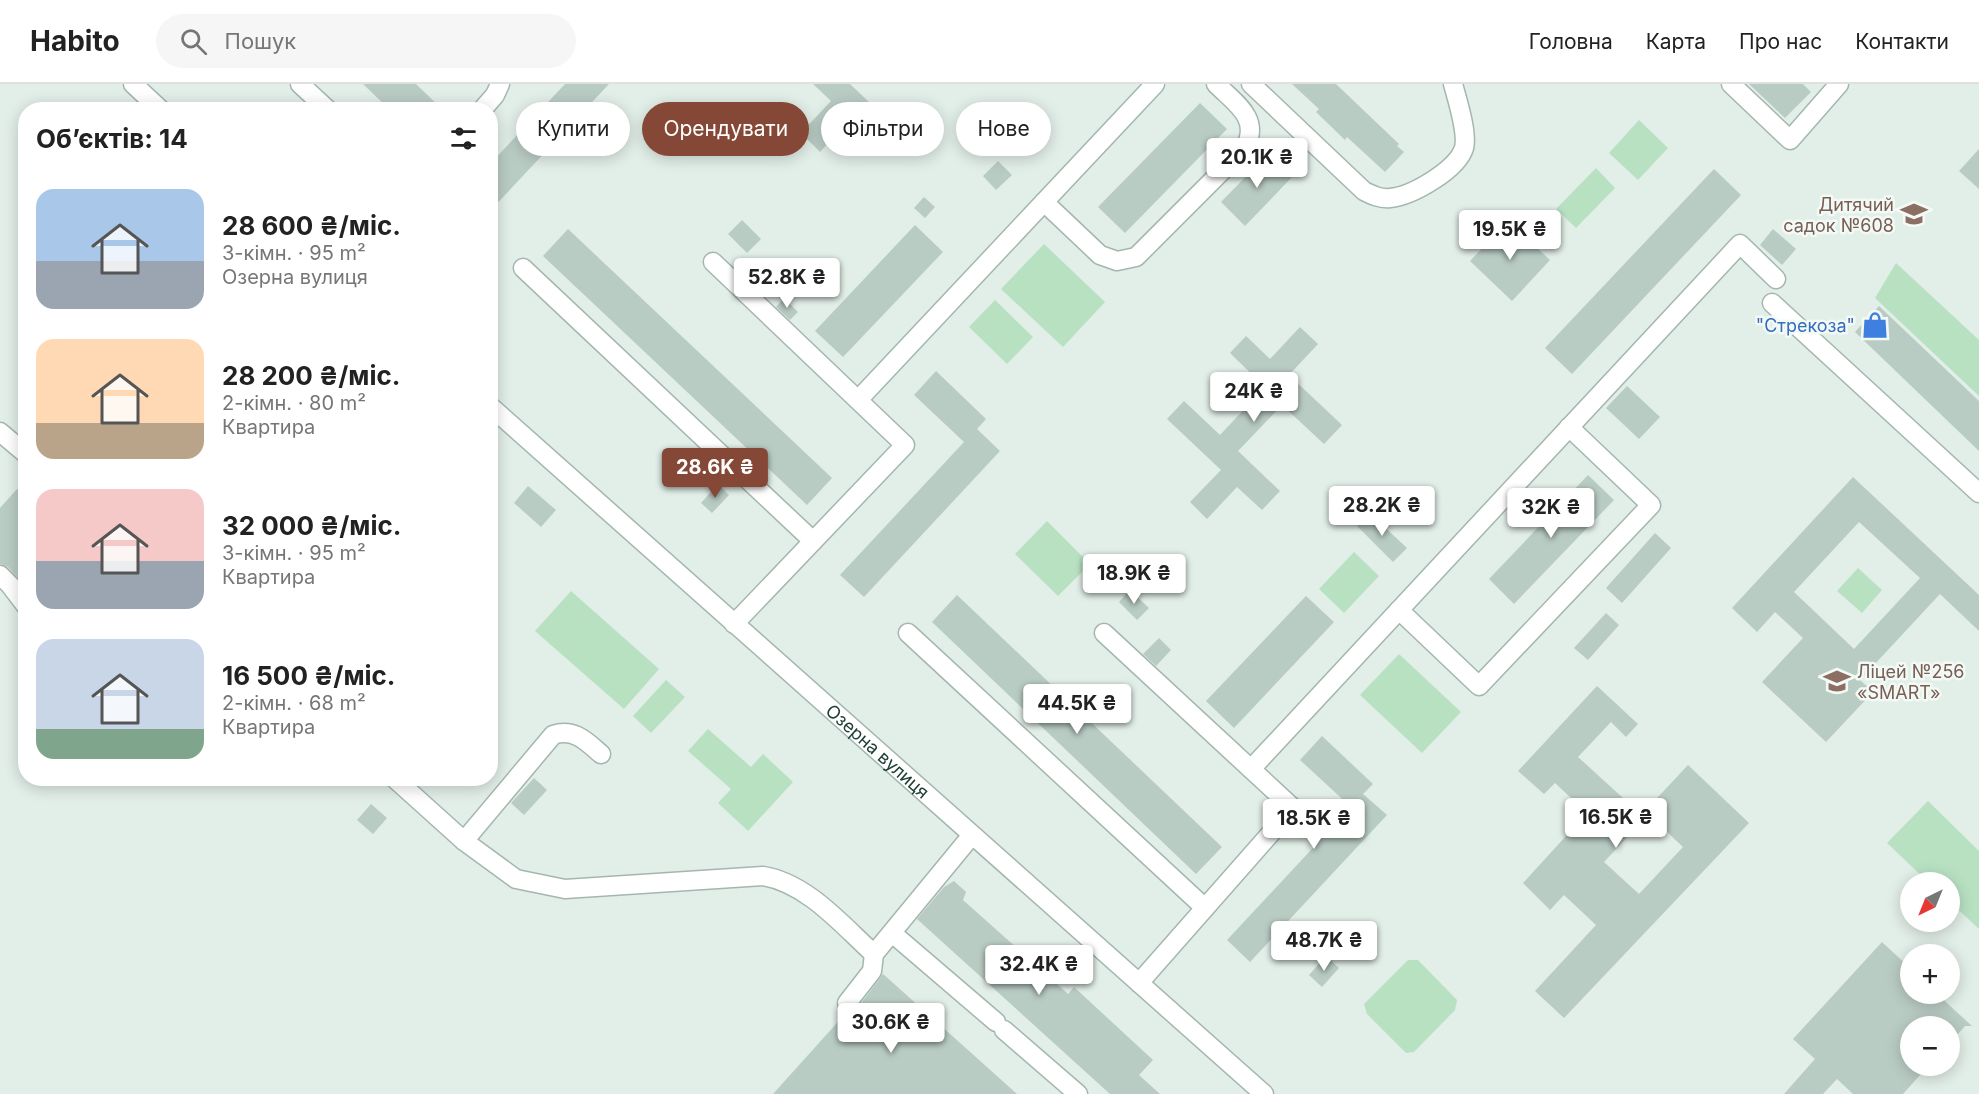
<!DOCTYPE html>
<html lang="uk">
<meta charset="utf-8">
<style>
body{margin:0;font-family:Inter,sans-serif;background:#f6f6f6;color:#222;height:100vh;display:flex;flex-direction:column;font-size:22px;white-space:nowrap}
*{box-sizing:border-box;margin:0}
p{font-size:20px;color:#767676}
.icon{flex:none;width:33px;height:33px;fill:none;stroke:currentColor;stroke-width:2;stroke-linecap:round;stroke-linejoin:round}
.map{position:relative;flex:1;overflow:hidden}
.sheet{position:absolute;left:18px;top:18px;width:480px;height:684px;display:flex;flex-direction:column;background:#fff;border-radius:24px;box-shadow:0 3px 15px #0003}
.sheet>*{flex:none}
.top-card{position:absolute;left:516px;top:18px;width:570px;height:54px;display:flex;gap:12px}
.needle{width:39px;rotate:223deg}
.buttons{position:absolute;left:1900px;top:788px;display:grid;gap:12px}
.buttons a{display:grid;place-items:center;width:60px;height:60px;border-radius:50%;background:#fff;box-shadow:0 3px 15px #0003;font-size:30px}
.price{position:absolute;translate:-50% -51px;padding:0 14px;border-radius:6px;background:#fff;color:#222;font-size:20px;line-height:39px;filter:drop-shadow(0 2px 3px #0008)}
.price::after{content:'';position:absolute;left:50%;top:36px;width:18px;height:14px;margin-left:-9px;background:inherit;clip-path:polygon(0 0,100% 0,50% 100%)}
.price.current{background:#854836;color:#fff}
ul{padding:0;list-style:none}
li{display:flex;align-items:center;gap:18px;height:150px;padding:0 18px}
li span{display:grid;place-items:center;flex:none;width:168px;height:120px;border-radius:18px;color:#555}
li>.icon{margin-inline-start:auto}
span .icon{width:72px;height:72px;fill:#fffc;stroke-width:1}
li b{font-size:26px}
h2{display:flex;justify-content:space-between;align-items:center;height:72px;padding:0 18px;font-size:26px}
.chip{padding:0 21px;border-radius:27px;background:#fff;box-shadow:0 3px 15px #0003;font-size:21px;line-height:54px}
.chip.current{background:#854836;color:#fff}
header{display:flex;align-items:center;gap:36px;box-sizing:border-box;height:84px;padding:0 30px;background:#fff;border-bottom:2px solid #e0e0e0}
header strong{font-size:28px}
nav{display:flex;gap:33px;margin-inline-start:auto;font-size:21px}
.search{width:420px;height:54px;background:#f6f6f6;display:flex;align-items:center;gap:15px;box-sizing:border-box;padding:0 21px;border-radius:33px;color:#767676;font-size:22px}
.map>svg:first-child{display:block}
.green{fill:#b8e1c2}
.building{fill:#b9ccc4;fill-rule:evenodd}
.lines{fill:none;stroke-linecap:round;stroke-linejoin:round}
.minor-casing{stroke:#a4b7af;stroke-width:21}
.minor{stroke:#fff;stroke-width:18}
.labels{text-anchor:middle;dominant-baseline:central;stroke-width:5;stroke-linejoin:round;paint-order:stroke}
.education-label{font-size:18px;fill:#785e54;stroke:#f3faf6;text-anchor:end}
.shop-label{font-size:18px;fill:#366cbe;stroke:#f3faf6;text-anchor:end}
.street-label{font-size:18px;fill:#1f4137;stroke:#f3faf6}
</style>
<header>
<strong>Habito</strong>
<div class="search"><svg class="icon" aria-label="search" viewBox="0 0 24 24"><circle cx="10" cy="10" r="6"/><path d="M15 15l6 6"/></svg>Пошук</div>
<nav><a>Головна</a><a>Карта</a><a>Про нас</a><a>Контакти</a></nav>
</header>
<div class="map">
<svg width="1979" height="1010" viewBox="0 0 1979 1010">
<rect width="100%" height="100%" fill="#e2eee8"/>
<path class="green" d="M 1639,36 L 1668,64 L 1638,96 L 1609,69 Z
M 1596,84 L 1615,104 L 1576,144 L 1556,125 Z
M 1044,160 L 1105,218 L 1063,263 L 1001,205 Z
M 1896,179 L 1979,256 L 1979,312 L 1875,214 Z
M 995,216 L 1033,253 L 1007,280 L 969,243 Z
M 1047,437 L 1090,480 L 1058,512 L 1015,470 Z
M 1354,468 L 1379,492 L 1344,529 L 1319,505 Z
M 1858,484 L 1882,506 L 1862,529 L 1837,507 Z
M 571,507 L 659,585 L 624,625 L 535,547 Z
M 1399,570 L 1461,628 L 1422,669 L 1360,611 Z
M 666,596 L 685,613 L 651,649 L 633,632 Z
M 708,645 L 751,683 L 763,670 L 793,698 L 748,747 L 718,719 L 731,705 L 688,667 Z
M 1928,717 L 1979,767 L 1979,845 L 1950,818 L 1950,798 L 1928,798 L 1887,759 Z
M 1408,876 L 1418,876 L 1457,916 L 1455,926 L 1414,968 L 1406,969 L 1367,930 L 1364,920 Z"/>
<path class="building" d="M 363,0 L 416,0 L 443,26 L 390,26 Z
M 565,0 L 609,0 L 490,127 L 490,80 Z
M 813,0 L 850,0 L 891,39 L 873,57 L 850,35 L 820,68 L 801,49 L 831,17 Z
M 1292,0 L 1336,0 L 1399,60 L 1397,62 L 1404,68 L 1385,88 L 1347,53 L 1345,56 L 1316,28 L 1319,25 Z
M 1749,0 L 1803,0 L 1811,8 L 1785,34 Z
M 1200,19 L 1227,45 L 1125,149 L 1098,123 Z
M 1979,65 L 1979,105 L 1959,87 Z
M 1270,68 L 1294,91 L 1245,142 L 1221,118 Z
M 998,77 L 1012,91 L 996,106 L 983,92 Z
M 1714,85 L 1741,111 L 1572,290 L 1545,264 Z
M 924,113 L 935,123 L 925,134 L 914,124 Z
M 742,136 L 761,155 L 747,169 L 728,150 Z
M 1508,137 L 1550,176 L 1512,217 L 1470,177 Z
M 915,141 L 943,168 L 843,273 L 815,247 Z
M 568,145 L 832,394 L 807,421 L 543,172 Z
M 1773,145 L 1796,165 L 1782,181 L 1760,161 Z
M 765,185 L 777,196 L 764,211 L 752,199 Z
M 784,214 L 798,228 L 790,236 L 776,223 Z
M 1879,222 L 1979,317 L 1979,367 L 1855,248 Z
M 1300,243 L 1318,260 L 1289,291 L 1342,341 L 1324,360 L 1282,321 L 1238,367 L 1280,407 L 1262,426 L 1237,403 L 1207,435 L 1190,418 L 1221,386 L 1167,335 L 1184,317 L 1220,351 L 1265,303 L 1230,269 L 1246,252 L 1270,275 Z
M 936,287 L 986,335 L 977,345 L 1000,367 L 864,513 L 840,491 L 964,358 L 914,311 Z
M 1627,302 L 1660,333 L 1639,355 L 1606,324 Z
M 1588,391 L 1614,416 L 1514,520 L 1489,495 Z
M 1853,393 L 1979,511 L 1979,547 L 1940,510 L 1860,596 L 1873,608 L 1826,658 L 1762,598 L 1803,554 L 1775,528 L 1757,548 L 1732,524 ZM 1859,438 L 1920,494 L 1854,565 L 1794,508 Z
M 718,400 L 729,411 L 712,429 L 701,419 Z
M 528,402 L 556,426 L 541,443 L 514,419 Z
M 17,405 L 26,412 L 26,503 L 8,483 L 0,480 L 0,424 Z
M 1371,427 L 1382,437 L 1380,439 L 1407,464 L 1393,478 L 1357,442 Z
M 1655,449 L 1671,464 L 1622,519 L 1606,504 Z
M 1130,506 L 1149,524 L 1137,536 L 1119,518 Z
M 957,511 L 1222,763 L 1196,790 L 932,538 Z
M 1306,512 L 1334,538 L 1234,644 L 1206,617 Z
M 1606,529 L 1619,541 L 1588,576 L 1574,564 Z
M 1159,554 L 1171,566 L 1156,582 L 1143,570 Z
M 1597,602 L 1638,640 L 1626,653 L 1611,638 L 1578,673 L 1645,734 L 1604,778 L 1639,810 L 1683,763 L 1645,727 L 1688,681 L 1749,739 L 1564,934 L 1535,907 L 1596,841 L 1564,811 L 1550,826 L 1523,799 L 1587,729 L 1555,699 L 1544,710 L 1518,687 Z
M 1322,652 L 1373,700 L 1363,710 L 1387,731 L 1250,878 L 1227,856 L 1351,723 L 1300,676 Z
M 534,694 L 547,706 L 524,731 L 511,719 Z
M 371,720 L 387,734 L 373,750 L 357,736 Z
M 954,797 L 966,808 L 963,816 L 1035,880 L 1055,879 L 1046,890 L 1068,910 L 1074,903 L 1153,976 L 1139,991 L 1160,1010 L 1110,1010 L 917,835 L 944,803 Z
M 1882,858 L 1911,885 L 1911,909 L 1936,909 L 1972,942 L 1965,942 L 1950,959 L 1950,942 L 1911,942 L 1911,981 L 1929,981 L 1903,1010 L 1853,1010 L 1837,995 L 1823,1010 L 1784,1010 L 1815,975 L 1793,955 Z
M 1326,872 L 1339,884 L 1322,903 L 1309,891 Z
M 883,890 L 978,975 L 1017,1010 L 773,1010 L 845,930 L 851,930 L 856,926 Z"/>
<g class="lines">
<defs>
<g id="minor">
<path d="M 133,0 L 161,26"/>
<path d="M 300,0 L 328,26"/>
<path d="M 1251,0 L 1364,107 C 1372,111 1380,115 1390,114 C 1412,112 1457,86 1464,64 C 1468,49 1457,15 1453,0"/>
<path d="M 1731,0 L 1790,56 L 1839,0"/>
<path d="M 482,26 L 495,11 L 500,0"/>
<path d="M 1044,118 L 1100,171 L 1117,177 L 1136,173 L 1245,64 C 1261,34 1235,19 1216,0"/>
<path d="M 713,178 L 905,361 L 734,540"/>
<path d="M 523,184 L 813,457"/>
<path d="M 1772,219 L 1979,409"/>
<path d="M 858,316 L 1155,0"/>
<path id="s1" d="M 490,322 L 1264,1010"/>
<path d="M 0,348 L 26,370"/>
<path d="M 0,491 L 10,501 L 26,522"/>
<path d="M 1399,526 L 1479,602 L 1651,421 L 1569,343"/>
<path d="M 908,549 L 1205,824"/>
<path d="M 1104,549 L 1293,724 L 1139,899"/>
<path d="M 1251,685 L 1740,160 L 1776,195"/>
<path d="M 394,694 L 464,757 L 516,795 L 565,805 L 763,792 C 807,799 842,841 874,870"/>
<path d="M 464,757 L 553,651 C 574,644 586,657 601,670"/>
<path d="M 892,849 L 996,938"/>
<path d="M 847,919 L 872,887 L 874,870 L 972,751"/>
<path d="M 1004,946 L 1078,1010"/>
</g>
</defs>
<use href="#minor" class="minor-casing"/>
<use href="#minor" class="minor"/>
</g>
<defs>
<symbol id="school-bare" viewBox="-9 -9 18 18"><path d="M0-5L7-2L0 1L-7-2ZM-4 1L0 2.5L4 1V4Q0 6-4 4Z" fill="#8d6e63" stroke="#f3faf6" stroke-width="2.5" paint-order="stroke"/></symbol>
<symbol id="shop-bare" viewBox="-9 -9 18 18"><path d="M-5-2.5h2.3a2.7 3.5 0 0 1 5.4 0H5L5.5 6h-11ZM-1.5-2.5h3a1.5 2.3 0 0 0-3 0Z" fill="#3f7fe0" stroke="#f3faf6" stroke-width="2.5" paint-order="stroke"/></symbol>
</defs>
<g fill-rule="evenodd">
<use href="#school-bare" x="1895" y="111" width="38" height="38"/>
<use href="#shop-bare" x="1856" y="222" width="38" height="38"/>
<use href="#school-bare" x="1818" y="578" width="38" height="38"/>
</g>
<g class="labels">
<g class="education-label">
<text x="1894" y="120">Дитячий<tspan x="1894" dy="21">садок №608</tspan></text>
<text x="1857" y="587" text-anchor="start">Ліцей №256<tspan x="1857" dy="21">«SMART»</tspan></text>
</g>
<g class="shop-label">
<text x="1855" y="241">"Стрекоза"</text>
</g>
<g class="street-label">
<text stroke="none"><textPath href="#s1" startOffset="519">Озерна вулиця</textPath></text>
</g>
</g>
</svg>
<div class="buttons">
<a><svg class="needle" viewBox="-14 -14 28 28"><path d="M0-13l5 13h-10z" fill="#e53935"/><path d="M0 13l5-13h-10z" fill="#767676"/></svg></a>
<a>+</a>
<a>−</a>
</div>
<b class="price" style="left:1257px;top:105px">20.1K ₴</b>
<b class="price" style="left:1510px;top:177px">19.5K ₴</b>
<b class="price" style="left:787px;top:225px">52.8K ₴</b>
<b class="price" style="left:1254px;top:339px">24K ₴</b>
<b class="price current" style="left:715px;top:415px">28.6K ₴</b>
<b class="price" style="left:1382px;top:453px">28.2K ₴</b>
<b class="price" style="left:1551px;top:455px">32K ₴</b>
<b class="price" style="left:1134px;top:521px">18.9K ₴</b>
<b class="price" style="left:1077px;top:651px">44.5K ₴</b>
<b class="price" style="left:1616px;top:765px">16.5K ₴</b>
<b class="price" style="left:1314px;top:766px">18.5K ₴</b>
<b class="price" style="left:1324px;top:888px">48.7K ₴</b>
<b class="price" style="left:1039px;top:912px">32.4K ₴</b>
<b class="price" style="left:891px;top:970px">30.6K ₴</b>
<div class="top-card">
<a class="chip">Купити</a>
<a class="chip current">Орендувати</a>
<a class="chip">Фільтри</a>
<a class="chip">Нове</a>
</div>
<section class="sheet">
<h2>Об’єктів: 14<svg class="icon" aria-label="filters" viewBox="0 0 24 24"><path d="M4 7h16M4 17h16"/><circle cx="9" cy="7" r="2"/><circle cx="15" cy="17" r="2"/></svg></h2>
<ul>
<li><span style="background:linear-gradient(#a9c7e8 60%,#9aa5b1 0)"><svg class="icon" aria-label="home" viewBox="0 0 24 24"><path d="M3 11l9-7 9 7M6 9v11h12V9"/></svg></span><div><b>28 600 ₴/міс.</b><p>3-кімн. · 95 m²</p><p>Озерна вулиця</p></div></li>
<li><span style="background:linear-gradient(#ffd9b3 70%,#b9a48a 0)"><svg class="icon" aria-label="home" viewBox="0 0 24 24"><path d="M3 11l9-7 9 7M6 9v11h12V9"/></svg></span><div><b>28 200 ₴/міс.</b><p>2-кімн. · 80 m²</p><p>Квартира</p></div></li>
<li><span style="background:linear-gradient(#f6c9c9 60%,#9aa5b1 0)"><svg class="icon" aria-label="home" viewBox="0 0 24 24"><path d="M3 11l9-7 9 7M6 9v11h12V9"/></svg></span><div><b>32 000 ₴/міс.</b><p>3-кімн. · 95 m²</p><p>Квартира</p></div></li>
<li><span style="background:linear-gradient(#c9d6e8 75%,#7fa58c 0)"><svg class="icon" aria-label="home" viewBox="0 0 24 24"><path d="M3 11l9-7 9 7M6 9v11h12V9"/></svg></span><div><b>16 500 ₴/міс.</b><p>2-кімн. · 68 m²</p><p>Квартира</p></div></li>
</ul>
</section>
</div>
